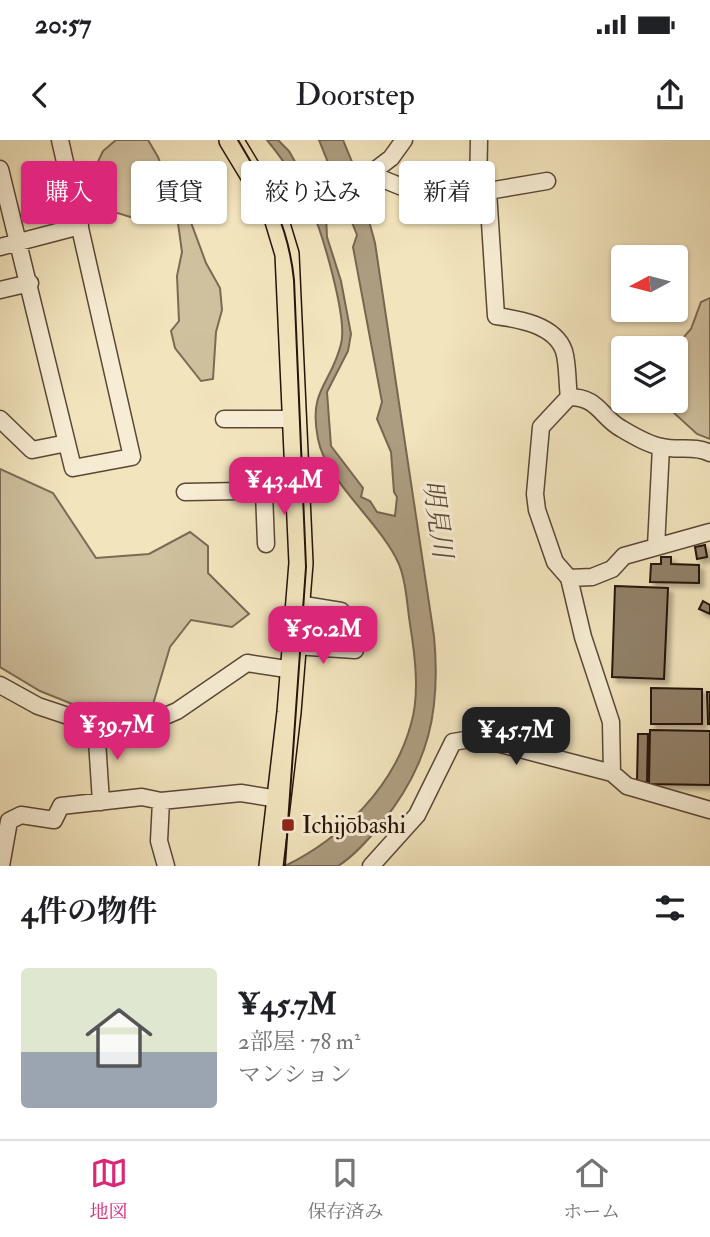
<!DOCTYPE html>
<html lang="ja">
<meta charset="utf-8">
<style>
body{margin:0;font-family:"IM FELL Double Pica","Noto Serif JP",serif;background:#f2f2f2;color:#202124;height:100vh;display:flex;flex-direction:column;font-size:26px;white-space:nowrap}
*{box-sizing:border-box;margin:0}
p{font-size:23px;color:#757577}
.icon{flex:none;width:38px;height:38px;fill:none;stroke:currentColor;stroke-width:2;stroke-linecap:round;stroke-linejoin:round}
.map{position:relative;height:726px;overflow:hidden}
.panel{display:flex;flex-direction:column;background:#fff;flex:1}
.panel>*{flex:none}
.guide{position:absolute;left:21px;top:21px;width:668px;height:63px;display:flex;gap:14px}
.needle{width:46px;rotate:263deg}
.buttons{position:absolute;left:611px;top:105px;display:grid;gap:14px}
.buttons a{display:grid;place-items:center;width:77px;height:77px;border-radius:7px;background:#fff;box-shadow:0 2px 5px #0004;font-size:35px}
.price{position:absolute;translate:-50% -60px;padding:0 16px;border-radius:14px;background:#db2777;color:#fff;font-size:23px;line-height:46px;filter:drop-shadow(0 2px 4px #0008)}
.price::after{content:'';position:absolute;left:50%;top:42px;width:21px;height:16px;margin-left:-10px;background:inherit;clip-path:polygon(0 0,100% 0,50% 100%)}
.price.active{background:#222;color:#fff}
ul{padding:0;list-style:none}
li{display:flex;align-items:center;gap:21px;height:175px;padding:0 21px}
li+li{border-top:2px solid #e0e0e0}
li span{display:grid;place-items:center;flex:none;width:196px;height:140px;border-radius:7px;color:#555}
li>.icon{margin-inline-start:auto}
span .icon{width:84px;height:84px;fill:#fffc;stroke-width:1}
li b{font-size:30px}
h2{display:flex;justify-content:space-between;align-items:center;height:84px;padding:0 21px;font-size:30px}
.tag{padding:0 24px;border-radius:7px;background:#fff;box-shadow:0 2px 5px #0004;font-size:24px;line-height:63px}
.tag.active{background:#db2777;color:#fff}
.status{display:flex;justify-content:space-between;align-items:center;height:49px;padding:0 35px;background:#fff;direction:ltr}
.status svg{height:19px;fill:currentColor}
header{display:flex;justify-content:space-between;align-items:center;height:91px;padding:0 21px;background:#fff;font-size:32px;font-weight:600}
.dock{display:flex;justify-content:space-around;align-items:center;height:98px;border-top:2px solid #e0e0e0;background:#fff;font-size:19px;color:#757577}
.dock a{display:grid;justify-items:center;gap:4px}
.dock .active{color:#db2777}
.map>svg:first-child{display:block}
.green{fill:#cfc09e;stroke:#7b6a54;stroke-width:2}
.water{fill:#ad9d80;stroke:#776650;stroke-width:2}
.building{fill:#918067;stroke:#271309;stroke-width:2;filter:url(#shadow)}
.lines{fill:none;stroke-linecap:round;stroke-linejoin:round}
.minor-casing{stroke:#5a4736;stroke-width:19}
.highway-casing{stroke:#271309;stroke-width:26}
.minor{stroke:#f7edd4;stroke-width:16}
.highway{stroke:#f2e4bd;stroke-width:23}
.tram{stroke:#271309;stroke-width:2}
.poi-dot{fill:#8f2418;stroke:#f7edd4;stroke-width:2.5}
.labels{text-anchor:middle;dominant-baseline:central;stroke-width:6;stroke-linejoin:round;paint-order:stroke}
.poi-label{font-size:24px;fill:#271309;stroke:#f7edd4;text-anchor:start}
.water-label{font-size:26px;font-style:italic;fill:#5d4a39;stroke:#f7edd4}
</style>
<div class="status"><b>20:57</b><svg viewBox="0 0 49 12"><path d="M0 12V9h3v3zM5 12V6h3v6zM10 12V3h3v9zM15 12V0h3v12zM26 1h20v11H26zM47 4h2v5h-2z"/></svg></div>
<header><svg class="icon" aria-label="back" viewBox="0 0 24 24"><path d="M15 5l-7 7 7 7"/></svg>Doorstep<svg class="icon" aria-label="share" viewBox="0 0 24 24"><path d="M12 15V3M7 8l5-5 5 5M5 13v7h14v-7"/></svg></header>
<div class="map">
<svg width="710" height="726" viewBox="0 0 710 726">
<defs>
<filter id="shadow"><feDropShadow dx="4.5" dy="4.5" stdDeviation="2" flood-color="#0004"/></filter>
</defs>
<rect width="100%" height="100%" fill="#f2e4bd"/>
<filter id="stains"><feTurbulence type="fractalNoise" baseFrequency=".00286" numOctaves="4"/><feColorMatrix values="0 0 0 0 .2 0 0 0 0 .09 0 0 0 0 .02 0 0 0 .5 -.17"/></filter>
<radialGradient id="worn" r=".72"><stop offset=".6" stop-color="#630" stop-opacity="0"/><stop offset="1" stop-color="#630" stop-opacity=".3"/></radialGradient>
<path class="green" d="M 116,0 L 148,0 L 158,17 L 169,48 L 186,69 L 206,123 L 220,148 L 222,170 L 216,192 L 213,239 L 201,241 L 175,208 L 171,191 L 179,181 L 177,136 L 182,112 L 178,83 L 163,72 L 137,79 L 104,69 L 93,32 L 103,11 Z
M 710,158 L 710,299 L 697,294 L 661,261 L 676,261 L 674,208 L 691,189 L 701,162 Z
M 0,329 L 53,353 L 96,418 L 149,414 L 190,392 L 208,406 L 208,433 L 249,474 L 232,487 L 191,480 L 170,507 L 151,571 L 117,582 L 40,551 L 0,527 Z"/>
<path class="water" d="M 267,0 L 278,0 L 289,11 L 326,76 L 327,97 L 341,141 L 351,194 L 348,211 L 327,252 L 331,306 L 363,348 L 361,357 L 370,361 L 377,372 L 395,376 L 397,357 L 394,352 L 391,312 L 377,279 L 382,262 L 353,107 L 357,95 L 319,0 L 343,0 L 355,29 L 375,103 L 434,496 C 441,571 429,625 381,684 C 369,699 354,716 338,726 L 285,726 C 342,698 394,647 411,584 C 420,554 415,515 410,484 C 407,465 406,439 398,422 C 379,381 326,341 318,299 C 308,249 331,245 341,204 C 348,179 322,91 310,66 C 299,42 284,21 267,0 Z"/>
<path class="building" d="M 705,405 L 707,417 L 697,419 L 695,407 Z
M 661,417 L 671,417 L 671,424 L 699,425 L 699,443 L 650,442 L 651,424 L 661,424 Z
M 615,446 L 668,448 L 664,539 L 612,537 Z
M 703,461 L 710,465 L 710,474 L 699,469 Z
M 651,548 L 702,549 L 702,584 L 651,584 Z
M 707,552 L 710,552 L 710,584 L 708,584 Z
M 650,590 L 710,591 L 710,645 L 649,644 Z
M 638,594 L 648,594 L 647,642 L 637,642 Z"/>
<g class="lines">
<defs>
<path id="minor" d="M 0,29 L 73,328 L 132,317 L 60,0
M 370,34 L 417,53 L 488,51 L 496,176 C 519,179 555,185 564,211 C 568,224 567,243 569,257 C 599,257 601,278 622,289 C 634,296 649,305 662,307 C 678,311 695,305 710,313
M 478,50 L 479,0
M 488,51 L 547,41
M 274,71 L 370,34 L 391,18 L 404,0
M 0,107 L 80,86
M 0,150 L 30,143
M 569,257 L 541,287 L 535,354 L 537,370 L 555,422 L 569,438 L 583,497 L 611,582 L 612,633
M 0,279 L 32,310 L 67,303
M 224,279 L 295,279
M 185,352 L 299,350
M 264,352 L 266,404
M 656,407 L 661,307
M 569,438 L 592,437 L 612,429 L 624,416 L 710,392
M 298,464 L 341,471
M 295,506 L 355,510
M 0,545 L 38,566 L 107,589 L 137,588 L 177,571 L 247,523 L 293,530
M 96,585 L 101,662
M 161,661 L 159,701 L 166,726
M 1,726 L 9,681 L 21,675 L 54,680 L 61,666 L 142,657 L 161,661 L 241,653 L 278,659
M 371,726 L 417,675 L 453,602 L 477,598 L 612,633 L 627,646 L 710,670"/>
<path id="highway" d="M 231,0 L 274,71 L 287,114 L 301,423 L 289,572 L 271,726"/>
</defs>
<use href="#minor" class="minor-casing"/>
<use href="#highway" class="highway-casing"/>
<use href="#minor" class="minor"/>
<use href="#highway" class="highway"/>
<path class="tram" d="M 238,0 C 267,49 288,82 294,140 L 306,427 L 285,726"/>
</g>
<rect class="poi-dot" x="281" y="678" width="14" height="14" rx="3.5"/>
<g class="labels">
<g class="poi-label">
<text x="302" y="685">Ichijōbashi</text>
</g>
<g class="water-label">
<text transform="translate(437 379) rotate(82)">明見川</text>
</g>
</g>
<rect width="100%" height="100%" filter="url(#stains)"/>
<rect width="100%" height="100%" fill="url(#worn)"/>
</svg>
<div class="buttons">
<a><svg class="needle" viewBox="-14 -14 28 28"><path d="M0-13l5 13h-10z" fill="#e53935"/><path d="M0 13l5-13h-10z" fill="#757577"/></svg></a>
<a><svg class="icon" aria-label="layers" viewBox="0 0 24 24"><path d="M12 4l9 5-9 5-9-5zM3 14l9 5 9-5"/></svg></a>
</div>
<b class="price" style="left:284px;top:377px">¥43.4M</b>
<b class="price" style="left:323px;top:526px">¥50.2M</b>
<b class="price" style="left:117px;top:622px">¥39.7M</b>
<b class="price active" style="left:516px;top:627px">¥45.7M</b>
<div class="guide">
<a class="tag active">購入</a>
<a class="tag">賃貸</a>
<a class="tag">絞り込み</a>
<a class="tag">新着</a>
</div>
</div>
<section class="panel">
<h2>4件の物件<svg class="icon" aria-label="filters" viewBox="0 0 24 24"><path d="M4 7h16M4 17h16"/><circle cx="9" cy="7" r="2"/><circle cx="15" cy="17" r="2"/></svg></h2>
<ul>
<li><span style="background:linear-gradient(#dfe7d0 60%,#9aa5b1 0)"><svg class="icon" aria-label="home" viewBox="0 0 24 24"><path d="M3 11l9-7 9 7M6 9v11h12V9"/></svg></span><div><b>¥45.7M</b><p>2部屋 · 78 m²</p><p>マンション</p></div></li>
</ul>
</section>
<nav class="dock">
<a class="active"><svg class="icon" aria-label="map" viewBox="0 0 24 24"><path d="M3 6l6-2 6 2 6-2v14l-6 2-6-2-6 2zM9 4v14M15 6v14"/></svg>地図</a>
<a><svg class="icon" aria-label="saved" viewBox="0 0 24 24"><path d="M7 4h10v16l-5-4-5 4z"/></svg>保存済み</a>
<a><svg class="icon" aria-label="home" viewBox="0 0 24 24"><path d="M3 11l9-7 9 7M6 9v11h12V9"/></svg>ホーム</a>
</nav>
